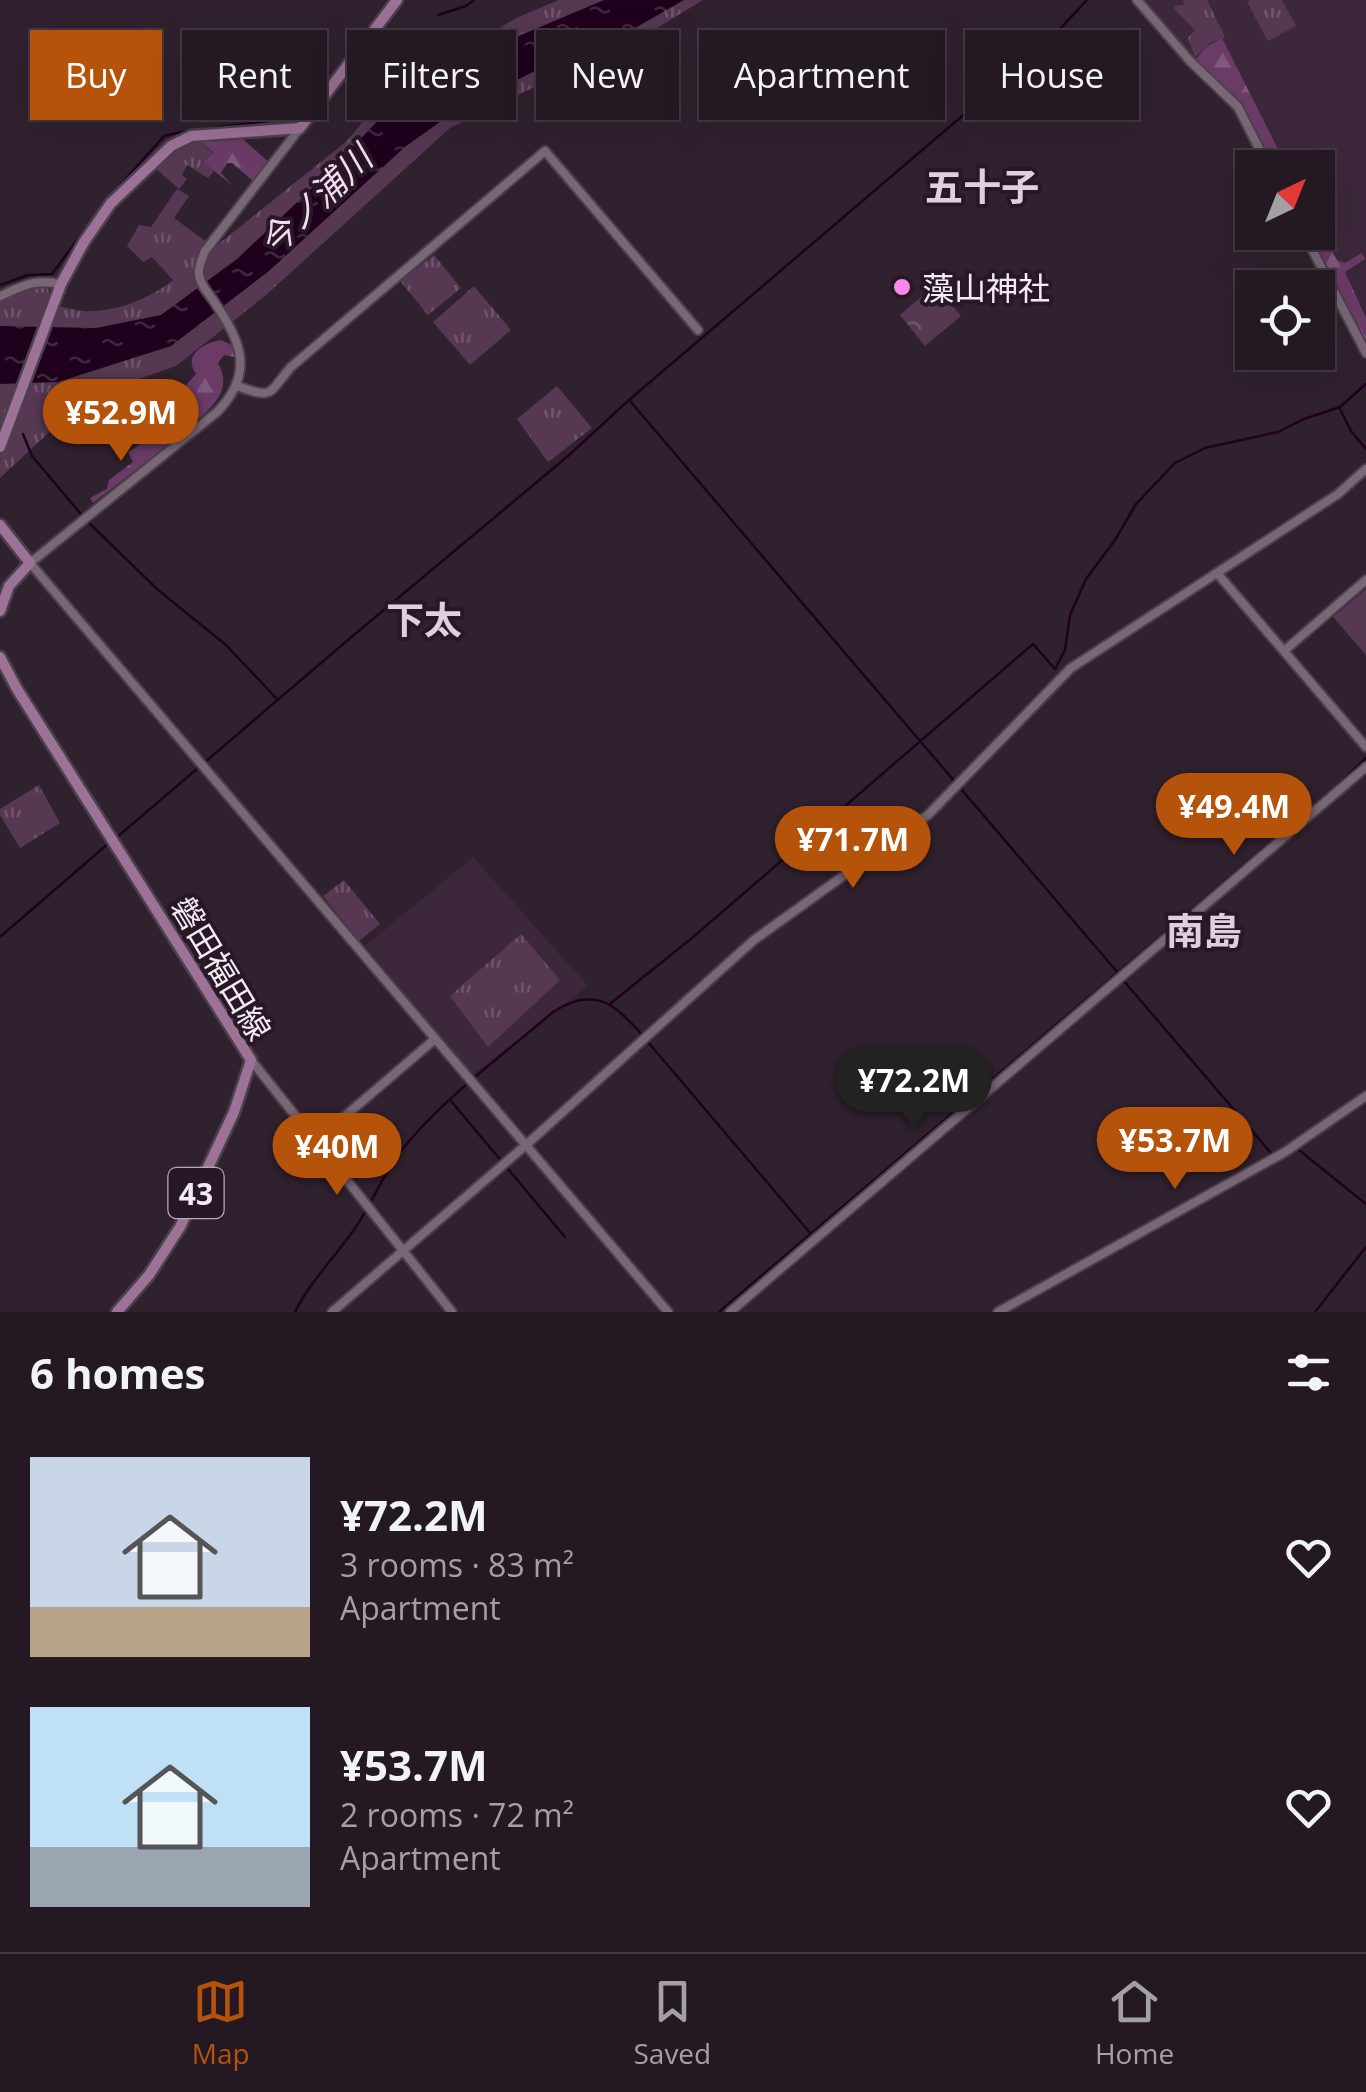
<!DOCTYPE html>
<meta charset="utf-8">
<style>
body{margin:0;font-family:"Open Sans","Noto Sans JP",sans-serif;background:#2c222a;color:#f1f3f6;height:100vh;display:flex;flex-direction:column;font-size:38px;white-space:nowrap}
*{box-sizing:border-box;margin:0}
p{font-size:32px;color:#a3a0a5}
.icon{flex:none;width:55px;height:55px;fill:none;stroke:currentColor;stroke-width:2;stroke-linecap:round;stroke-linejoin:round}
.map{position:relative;height:1312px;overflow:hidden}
.details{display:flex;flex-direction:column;background:#241922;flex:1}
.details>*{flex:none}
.hud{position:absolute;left:30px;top:30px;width:1308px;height:90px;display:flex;gap:20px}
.needle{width:65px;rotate:43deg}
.tools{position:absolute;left:1235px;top:150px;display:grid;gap:20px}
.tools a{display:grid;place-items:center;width:100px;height:100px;border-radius:0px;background:#241922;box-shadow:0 10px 40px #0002,0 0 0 2px #413840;font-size:50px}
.price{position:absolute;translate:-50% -85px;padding:0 22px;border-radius:35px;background:#b45309;color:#fff;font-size:32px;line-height:65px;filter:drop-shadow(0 2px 5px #0008)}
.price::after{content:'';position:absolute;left:50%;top:60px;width:30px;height:22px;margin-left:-15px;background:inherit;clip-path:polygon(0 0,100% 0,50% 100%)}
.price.active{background:#222;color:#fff}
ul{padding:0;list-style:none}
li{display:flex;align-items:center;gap:30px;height:250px;padding:0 30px}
li span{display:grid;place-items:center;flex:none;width:280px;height:200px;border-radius:0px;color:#555}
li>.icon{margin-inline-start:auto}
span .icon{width:120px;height:120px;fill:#fffc;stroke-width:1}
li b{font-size:42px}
h2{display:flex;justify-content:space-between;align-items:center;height:120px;padding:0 30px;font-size:42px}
.pill{padding:0 35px;border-radius:0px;background:#241922;box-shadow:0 10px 40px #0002,0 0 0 2px #413840;font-size:35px;line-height:90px}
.pill.active{background:#b45309;color:#fff}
.tab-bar{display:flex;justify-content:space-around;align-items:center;height:140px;border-top:2px solid #413840;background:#241922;font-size:28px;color:#a3a0a5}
.tab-bar a{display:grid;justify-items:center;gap:5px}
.tab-bar .active{color:#b45309}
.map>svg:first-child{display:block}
.built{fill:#3c283a}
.grass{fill:url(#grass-tufts)}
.forest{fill:url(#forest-firs)}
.park{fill:url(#park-crowns)}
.garden{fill:#563853}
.water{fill:url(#water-ripples)}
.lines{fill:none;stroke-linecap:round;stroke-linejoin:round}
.stream{stroke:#1f011d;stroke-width:2.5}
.tertiary-casing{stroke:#4c404b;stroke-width:12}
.primary-casing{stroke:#4c404b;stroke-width:15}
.tertiary{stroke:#796776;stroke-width:8}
.primary{stroke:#9c7297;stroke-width:10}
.poi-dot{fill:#f788ec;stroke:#261824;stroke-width:4}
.labels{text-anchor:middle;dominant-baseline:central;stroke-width:8;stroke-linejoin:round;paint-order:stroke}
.shield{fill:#261824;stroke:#b7abb5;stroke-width:2.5}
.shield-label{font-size:30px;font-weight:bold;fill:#f5eaf3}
.poi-label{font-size:32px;fill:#f5eaf3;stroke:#261824;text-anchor:start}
.street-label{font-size:32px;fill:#f5eaf3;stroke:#261824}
.water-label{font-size:35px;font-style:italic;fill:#f7d8f2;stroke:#261824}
.quarter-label{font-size:38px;font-weight:bold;fill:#e2cedf;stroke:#261824}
</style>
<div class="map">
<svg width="1366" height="1312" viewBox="0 0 1366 1312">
<defs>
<pattern id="grass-tufts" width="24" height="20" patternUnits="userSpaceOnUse" patternTransform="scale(2.5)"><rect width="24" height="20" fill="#563853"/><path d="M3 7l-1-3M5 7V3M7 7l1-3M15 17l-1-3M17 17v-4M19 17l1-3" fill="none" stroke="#6f556c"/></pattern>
<pattern id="forest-firs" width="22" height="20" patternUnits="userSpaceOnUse" patternTransform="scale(2.5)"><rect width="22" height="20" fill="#6b3b67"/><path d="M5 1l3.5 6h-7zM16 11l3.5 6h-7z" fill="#81587d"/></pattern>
<pattern id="park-crowns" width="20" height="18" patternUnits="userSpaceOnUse" patternTransform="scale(2.5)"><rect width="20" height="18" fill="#563853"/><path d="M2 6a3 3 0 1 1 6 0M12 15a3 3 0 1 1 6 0" fill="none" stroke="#6f556c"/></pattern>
<pattern id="water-ripples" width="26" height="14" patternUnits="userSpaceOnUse" patternTransform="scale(2.5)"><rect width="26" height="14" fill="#1f011d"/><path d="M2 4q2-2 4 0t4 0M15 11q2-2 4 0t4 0" fill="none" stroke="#40263e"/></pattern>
</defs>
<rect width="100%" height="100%" fill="#30212e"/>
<path class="built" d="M 1139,0 L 1366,0 L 1366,344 L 1306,233 L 1318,232 L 1318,168 L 1271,167 L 1238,107 L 1190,61 Z
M 473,857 L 588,986 L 472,1075 L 365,946 Z"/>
<path class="grass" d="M 559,0 L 703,0 L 606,59 L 547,81 L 450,128 L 266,295 L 176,366 L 87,397 L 0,478 L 0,294 L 47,282 L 51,304 C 64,307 79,312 91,311 C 119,311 152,297 173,280 L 152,257 L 143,262 L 127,246 L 139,225 L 151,227 L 177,189 L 189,196 L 174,218 L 208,243 L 206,254 L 347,141 L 397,80 L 463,50 L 518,17 Z
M 1183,0 L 1207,0 L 1225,37 L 1210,43 L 1195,57 L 1188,38 L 1195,30 L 1174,9 L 1175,6 L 1184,5 Z
M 1250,0 L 1282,0 L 1296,26 L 1268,41 L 1247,2 Z
M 201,138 L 201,142 L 214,154 L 203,162 L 214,171 L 208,178 L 187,165 L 182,175 L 187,179 L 179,189 L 154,167 L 177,148 Z
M 434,255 L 461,288 L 428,315 L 400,281 Z
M 474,286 L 511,330 L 470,365 L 433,322 Z
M 557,386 L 592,428 L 548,462 L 517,419 Z
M 39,785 L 60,823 L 20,848 L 0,815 L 0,809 Z
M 344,880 L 380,924 L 359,941 L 323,896 Z
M 521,934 L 560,980 L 488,1047 L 450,996 Z"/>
<path class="forest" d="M 1222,38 L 1287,167 L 1274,167 L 1240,105 L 1196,59 L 1206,47 Z
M 237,134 L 270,163 L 253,181 L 232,163 L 227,163 L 221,173 L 233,186 L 203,162 L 214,153 L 201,142 L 201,138 Z
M 1318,225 L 1337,260 L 1345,263 L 1362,253 L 1365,259 L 1345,272 L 1366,318 L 1366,344 L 1306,233 L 1318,232 Z
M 221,340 L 236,347 L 234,357 L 224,355 L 218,363 C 231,387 218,401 200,418 L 193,415 L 194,397 L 188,397 L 178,414 L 173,409 L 176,396 L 196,374 C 183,355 202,344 221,340 Z
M 175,422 L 183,428 L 177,438 L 93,503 L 90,498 L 107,489 L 109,480 L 133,462 L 128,452 Z"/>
<path class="park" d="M 935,285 L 961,316 L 925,346 L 900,315 Z"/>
<path class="garden" d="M 1366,589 L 1366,655 L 1333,617 Z"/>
<path class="water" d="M 604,0 L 684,0 L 637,27 L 589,44 L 457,110 L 406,146 L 269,271 L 171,346 L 58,382 L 0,384 L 0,326 L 96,328 L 161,315 L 237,259 L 328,173 L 406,91 L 478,53 Z"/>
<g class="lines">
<path class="stream" d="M 438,15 L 466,6 L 474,0
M 0,285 L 28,275 L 52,274 L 106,201 L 164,136 L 186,131 L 292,118 L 309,106 L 389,0
M 630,401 L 1118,973
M 1340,409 L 1351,431 L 1366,449
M 23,434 L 32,456 L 85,519 L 157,589 L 226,645 L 277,699
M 116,838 L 355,634 L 568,456 L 629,400 L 1043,47 L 1087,0
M 0,937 L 109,843
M 1123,980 L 1271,1153
M 611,1003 L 692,938 L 1033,644 L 1055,669 L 1065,650 L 1070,615 L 1086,579 L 1115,540 L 1136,504 L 1175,463 L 1205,448 L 1278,432 L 1304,419 L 1340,407 L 1366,384
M 648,1042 L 811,1234
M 451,1101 L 565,1237
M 1299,1150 L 1366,1204
M 295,1312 C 310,1282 334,1258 353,1231 C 371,1206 382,1176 400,1152 C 443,1098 502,1056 553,1012 C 595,985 615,1004 643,1036
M 719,1312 L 1339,784 L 1366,758
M 1315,1312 L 1366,1247"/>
<defs>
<path id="tertiary" d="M 1137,0 L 1190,61 L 1238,107 L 1269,168
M 300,128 L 205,251 C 202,259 198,266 199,275 C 200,285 210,295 215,303 C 241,342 255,373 217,412 L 30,563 L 668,1312
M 1303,232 L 1366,353
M 0,296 C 25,285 33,279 61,284
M 237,386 C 274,399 267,395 291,367 L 545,151 L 698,330
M 1217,573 L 1366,747
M 1284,651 L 1366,580
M 251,1060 L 452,1312
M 316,1141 L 435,1039
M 332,1312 L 526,1145 L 754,940 L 928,815 L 1071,668 L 1338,494 L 1366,469
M 730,1312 L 1366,767
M 998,1312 L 1285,1152 L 1366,1096"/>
<path id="primary" d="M 0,447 L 61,284 L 84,242 L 111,203 L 171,146 L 191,136 L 300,128 L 397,0
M 0,525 L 30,563 L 9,586 L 0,611
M 0,657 L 17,689 L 251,1060 L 234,1112 L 180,1227 L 149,1275 L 117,1312"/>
</defs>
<use href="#tertiary" class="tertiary-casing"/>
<use href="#primary" class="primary-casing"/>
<use href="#tertiary" class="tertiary"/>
<use href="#primary" class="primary"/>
</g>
<circle class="poi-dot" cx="902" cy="287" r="10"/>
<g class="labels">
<rect class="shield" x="168.5" y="1168" width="55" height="50" rx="8"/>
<g class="shield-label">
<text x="196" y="1193">43</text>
</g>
<g class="poi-label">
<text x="922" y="287">藻山神社</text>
</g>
<g class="street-label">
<text transform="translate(222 968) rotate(59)">磐田福田線</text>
</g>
<g class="water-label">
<text transform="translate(315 200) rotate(-44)">今ノ浦川</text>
</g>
<g class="quarter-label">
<text x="982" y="186">五十子</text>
<text x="424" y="619">下太</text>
<text x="1204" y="930">南島</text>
</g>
</g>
</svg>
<div class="tools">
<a><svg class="needle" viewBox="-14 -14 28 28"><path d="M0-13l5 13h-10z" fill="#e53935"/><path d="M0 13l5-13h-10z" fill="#a3a0a5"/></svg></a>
<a><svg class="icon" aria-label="locate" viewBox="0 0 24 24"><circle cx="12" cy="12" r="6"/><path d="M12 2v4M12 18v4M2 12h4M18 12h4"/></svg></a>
</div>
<b class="price" style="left:121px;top:464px">¥52.9M</b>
<b class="price" style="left:1234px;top:858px">¥49.4M</b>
<b class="price" style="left:853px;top:891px">¥71.7M</b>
<b class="price active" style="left:914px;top:1132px">¥72.2M</b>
<b class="price" style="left:1175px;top:1192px">¥53.7M</b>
<b class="price" style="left:337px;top:1198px">¥40M</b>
<div class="hud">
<a class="pill active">Buy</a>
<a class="pill">Rent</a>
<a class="pill">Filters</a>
<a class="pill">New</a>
<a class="pill">Apartment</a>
<a class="pill">House</a>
</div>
</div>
<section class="details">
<h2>6 homes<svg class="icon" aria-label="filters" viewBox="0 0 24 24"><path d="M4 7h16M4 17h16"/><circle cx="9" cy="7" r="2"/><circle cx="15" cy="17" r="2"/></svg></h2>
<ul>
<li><span style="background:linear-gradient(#c9d6e8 75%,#b9a48a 0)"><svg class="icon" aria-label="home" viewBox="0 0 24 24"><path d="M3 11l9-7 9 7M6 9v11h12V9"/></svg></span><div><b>¥72.2M</b><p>3 rooms · 83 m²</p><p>Apartment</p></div><svg class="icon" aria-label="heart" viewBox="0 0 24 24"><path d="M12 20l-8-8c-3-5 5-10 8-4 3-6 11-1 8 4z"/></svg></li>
<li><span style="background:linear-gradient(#bfe0f5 70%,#9aa5b1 0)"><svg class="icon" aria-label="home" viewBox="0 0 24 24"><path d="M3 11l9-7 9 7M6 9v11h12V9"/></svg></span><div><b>¥53.7M</b><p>2 rooms · 72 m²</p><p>Apartment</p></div><svg class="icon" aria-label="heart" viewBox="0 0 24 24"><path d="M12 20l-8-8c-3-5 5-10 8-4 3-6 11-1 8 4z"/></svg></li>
</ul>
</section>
<nav class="tab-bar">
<a class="active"><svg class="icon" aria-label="map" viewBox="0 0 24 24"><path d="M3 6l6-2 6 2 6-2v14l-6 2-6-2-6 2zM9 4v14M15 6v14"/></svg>Map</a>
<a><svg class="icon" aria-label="saved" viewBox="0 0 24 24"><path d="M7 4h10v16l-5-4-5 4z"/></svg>Saved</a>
<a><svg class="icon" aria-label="home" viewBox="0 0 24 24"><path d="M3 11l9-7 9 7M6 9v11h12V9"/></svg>Home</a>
</nav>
